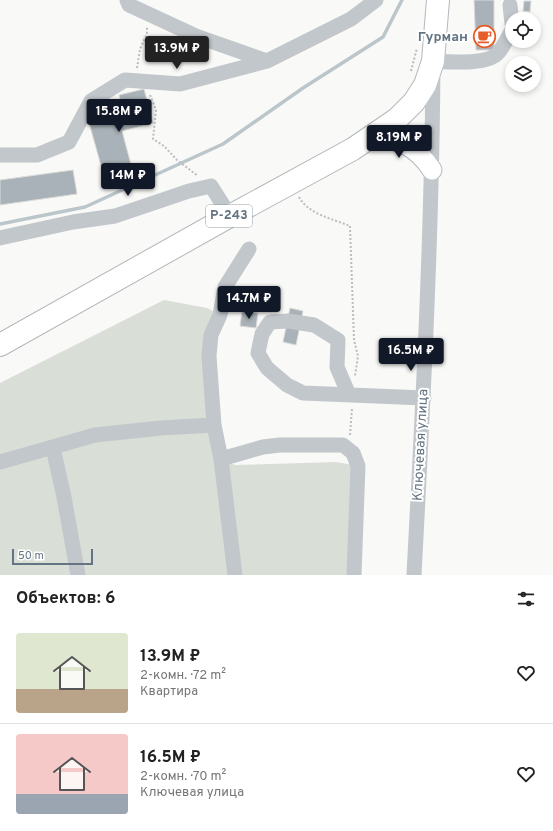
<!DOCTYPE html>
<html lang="ru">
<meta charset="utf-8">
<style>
body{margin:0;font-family:Overpass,sans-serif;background:#f6f6f6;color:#222;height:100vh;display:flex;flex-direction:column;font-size:15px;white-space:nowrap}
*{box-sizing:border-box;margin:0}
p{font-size:13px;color:#767676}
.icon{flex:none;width:22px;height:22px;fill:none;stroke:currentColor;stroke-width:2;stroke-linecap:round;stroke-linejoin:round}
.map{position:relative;height:575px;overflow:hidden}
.side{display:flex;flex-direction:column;background:#fff;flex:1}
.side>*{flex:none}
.buttons{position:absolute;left:505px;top:12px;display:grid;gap:8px}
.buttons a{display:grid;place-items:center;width:36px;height:36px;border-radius:50%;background:#fff;box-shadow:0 2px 6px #0003;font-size:20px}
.scale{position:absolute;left:12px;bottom:10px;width:81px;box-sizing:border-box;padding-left:4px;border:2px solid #647482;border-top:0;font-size:11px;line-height:14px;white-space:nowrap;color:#647482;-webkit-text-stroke:3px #fff;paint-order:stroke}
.price{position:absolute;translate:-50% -34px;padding:0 9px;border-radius:4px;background:#111827;color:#fff;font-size:13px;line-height:26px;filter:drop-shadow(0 1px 2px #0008)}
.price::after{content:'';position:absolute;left:50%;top:24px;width:12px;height:9px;margin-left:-6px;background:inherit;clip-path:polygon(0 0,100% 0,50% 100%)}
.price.active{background:#222;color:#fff}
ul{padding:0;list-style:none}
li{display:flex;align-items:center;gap:12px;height:100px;padding:0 16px}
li+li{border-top:1px solid #e0e0e0}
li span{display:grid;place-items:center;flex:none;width:112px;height:80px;border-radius:4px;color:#555}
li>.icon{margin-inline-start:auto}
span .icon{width:48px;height:48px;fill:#fffc;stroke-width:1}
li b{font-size:17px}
h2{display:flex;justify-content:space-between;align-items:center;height:48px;padding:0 16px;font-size:17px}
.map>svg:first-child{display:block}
.green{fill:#d9ded6}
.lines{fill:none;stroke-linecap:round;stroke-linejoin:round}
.stream{stroke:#bbc6cb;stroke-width:3.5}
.building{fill:#a9b2b8;stroke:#dbdbd9}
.major-casing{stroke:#b4b9bd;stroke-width:21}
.highway-casing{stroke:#b3b8bc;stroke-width:24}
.path{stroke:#babec1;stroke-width:2;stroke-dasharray:2 2;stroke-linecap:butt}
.minor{stroke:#c2c7cb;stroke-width:15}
.major{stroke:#fff;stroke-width:19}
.highway{stroke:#fff;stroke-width:22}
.labels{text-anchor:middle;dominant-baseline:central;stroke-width:4;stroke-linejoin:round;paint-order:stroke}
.shield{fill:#fff;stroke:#929ea8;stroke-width:1}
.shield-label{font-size:13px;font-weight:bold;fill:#647482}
.poi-label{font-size:14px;font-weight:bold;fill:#647482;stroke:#fff;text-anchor:end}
.street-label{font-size:14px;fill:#647482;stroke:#fff}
</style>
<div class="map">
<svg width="553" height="575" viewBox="0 0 553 575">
<rect width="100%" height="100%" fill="#f9f9f7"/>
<path class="green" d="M 164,300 L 207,308 L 220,315 L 211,335 L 221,459 L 235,465 L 336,462 L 358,466 L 354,575 L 0,575 L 0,383 Z"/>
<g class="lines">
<path class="stream" d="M 0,224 L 85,207 L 223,144 L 303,88 L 383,37 L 402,0"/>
</g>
<path class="building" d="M 474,0 L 494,0 L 494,50 L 476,50 Z
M 524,1 L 531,1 L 530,12 L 523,11 Z
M 144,89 L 153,123 L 122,131 L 133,172 L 105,180 L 88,119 L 123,110 L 119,95 Z
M 73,170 L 77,194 L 0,205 L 0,180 Z
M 290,308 L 303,311 L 296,345 L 283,342 Z
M 242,311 L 258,313 L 256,328 L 240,326 Z"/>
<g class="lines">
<defs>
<path id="major" d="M 370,139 C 398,137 417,147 432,170"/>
<path id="highway" d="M 0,345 L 230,216 L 353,149 L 397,119 L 414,102 L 425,85 L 433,61 L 438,0"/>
</defs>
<use href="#major" class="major-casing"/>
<use href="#highway" class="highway-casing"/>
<path class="path" d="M 137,68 L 140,49 L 147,34 L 147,26
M 411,71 L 417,48
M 150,95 L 156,110 L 153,139 L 164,146 L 177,160 L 198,176
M 299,197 C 308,214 333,219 350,226 L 354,340 L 358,356 L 355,376
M 350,435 L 352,408"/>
<path class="minor" d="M 127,0 L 129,5 L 196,36 L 267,61
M 510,5 L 512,24
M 0,155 L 37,155 L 69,142 L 91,101 L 125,80 L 180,84 L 267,61 L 351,19 L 376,0
M 0,238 L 73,222 L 115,216 L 189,191 L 211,186 L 230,216
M 349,395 L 337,367 L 338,340 L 314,325 L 288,321 L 270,322 L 262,334 L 258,353 L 267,368 L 287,385 L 303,393 L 424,398
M 53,448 L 64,497 L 78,575
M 221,459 L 263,447 L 280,445 L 343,445 L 353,453 L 358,466 L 354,575
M 0,462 L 95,435 L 161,428 L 214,425
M 235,575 L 221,459 L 214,425 L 209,356 L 211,335 L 220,315 L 225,287 L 249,249
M 414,575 C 423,404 432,233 433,61 C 449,62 485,65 497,54 C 503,48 508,37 512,30"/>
<use href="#major" class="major"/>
<use href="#highway" class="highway"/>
</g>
<defs>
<symbol id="cafe-ring" viewBox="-11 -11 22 22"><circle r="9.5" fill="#fff" stroke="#e65d2a" stroke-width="1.5"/><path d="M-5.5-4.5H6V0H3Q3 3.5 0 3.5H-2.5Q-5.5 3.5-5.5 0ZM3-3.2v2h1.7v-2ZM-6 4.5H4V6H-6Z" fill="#e65d2a"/></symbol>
</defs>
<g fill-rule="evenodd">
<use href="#cafe-ring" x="472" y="24" width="25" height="25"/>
</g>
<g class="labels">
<rect class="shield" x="206" y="205" width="46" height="22" rx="3"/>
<g class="shield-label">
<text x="229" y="216">Р-243</text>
</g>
<g class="poi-label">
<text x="468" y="37">Гурман</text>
</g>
<g class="street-label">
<text transform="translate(421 445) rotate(-87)">Ключевая улица</text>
</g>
</g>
</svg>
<div class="buttons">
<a><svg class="icon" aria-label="locate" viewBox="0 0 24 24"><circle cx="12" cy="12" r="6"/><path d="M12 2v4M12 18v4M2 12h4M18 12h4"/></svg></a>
<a><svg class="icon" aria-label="layers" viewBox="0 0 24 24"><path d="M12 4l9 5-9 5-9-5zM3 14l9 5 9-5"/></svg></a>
</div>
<div class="scale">50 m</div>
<b class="price active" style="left:177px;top:70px">13.9M ₽</b>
<b class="price" style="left:119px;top:133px">15.8M ₽</b>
<b class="price" style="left:399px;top:159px">8.19M ₽</b>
<b class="price" style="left:128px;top:197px">14M ₽</b>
<b class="price" style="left:249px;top:320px">14.7M ₽</b>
<b class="price" style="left:411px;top:372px">16.5M ₽</b>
</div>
<section class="side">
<h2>Объектов: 6<svg class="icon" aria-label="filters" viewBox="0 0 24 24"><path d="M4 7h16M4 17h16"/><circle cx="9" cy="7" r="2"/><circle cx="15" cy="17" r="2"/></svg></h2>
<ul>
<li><span style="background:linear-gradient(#dfe7d0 70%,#b9a48a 0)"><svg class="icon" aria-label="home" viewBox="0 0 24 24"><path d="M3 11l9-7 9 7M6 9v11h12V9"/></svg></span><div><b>13.9M ₽</b><p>2-комн. · 72 m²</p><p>Квартира</p></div><svg class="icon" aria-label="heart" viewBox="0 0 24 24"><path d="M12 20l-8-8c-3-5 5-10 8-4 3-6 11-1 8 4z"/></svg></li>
<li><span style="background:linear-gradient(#f6c9c9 75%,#9aa5b1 0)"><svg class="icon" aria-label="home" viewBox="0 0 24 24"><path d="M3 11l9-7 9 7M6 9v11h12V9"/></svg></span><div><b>16.5M ₽</b><p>2-комн. · 70 m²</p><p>Ключевая улица</p></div><svg class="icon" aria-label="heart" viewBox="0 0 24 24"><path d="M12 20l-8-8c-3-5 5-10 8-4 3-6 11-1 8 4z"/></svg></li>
</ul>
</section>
